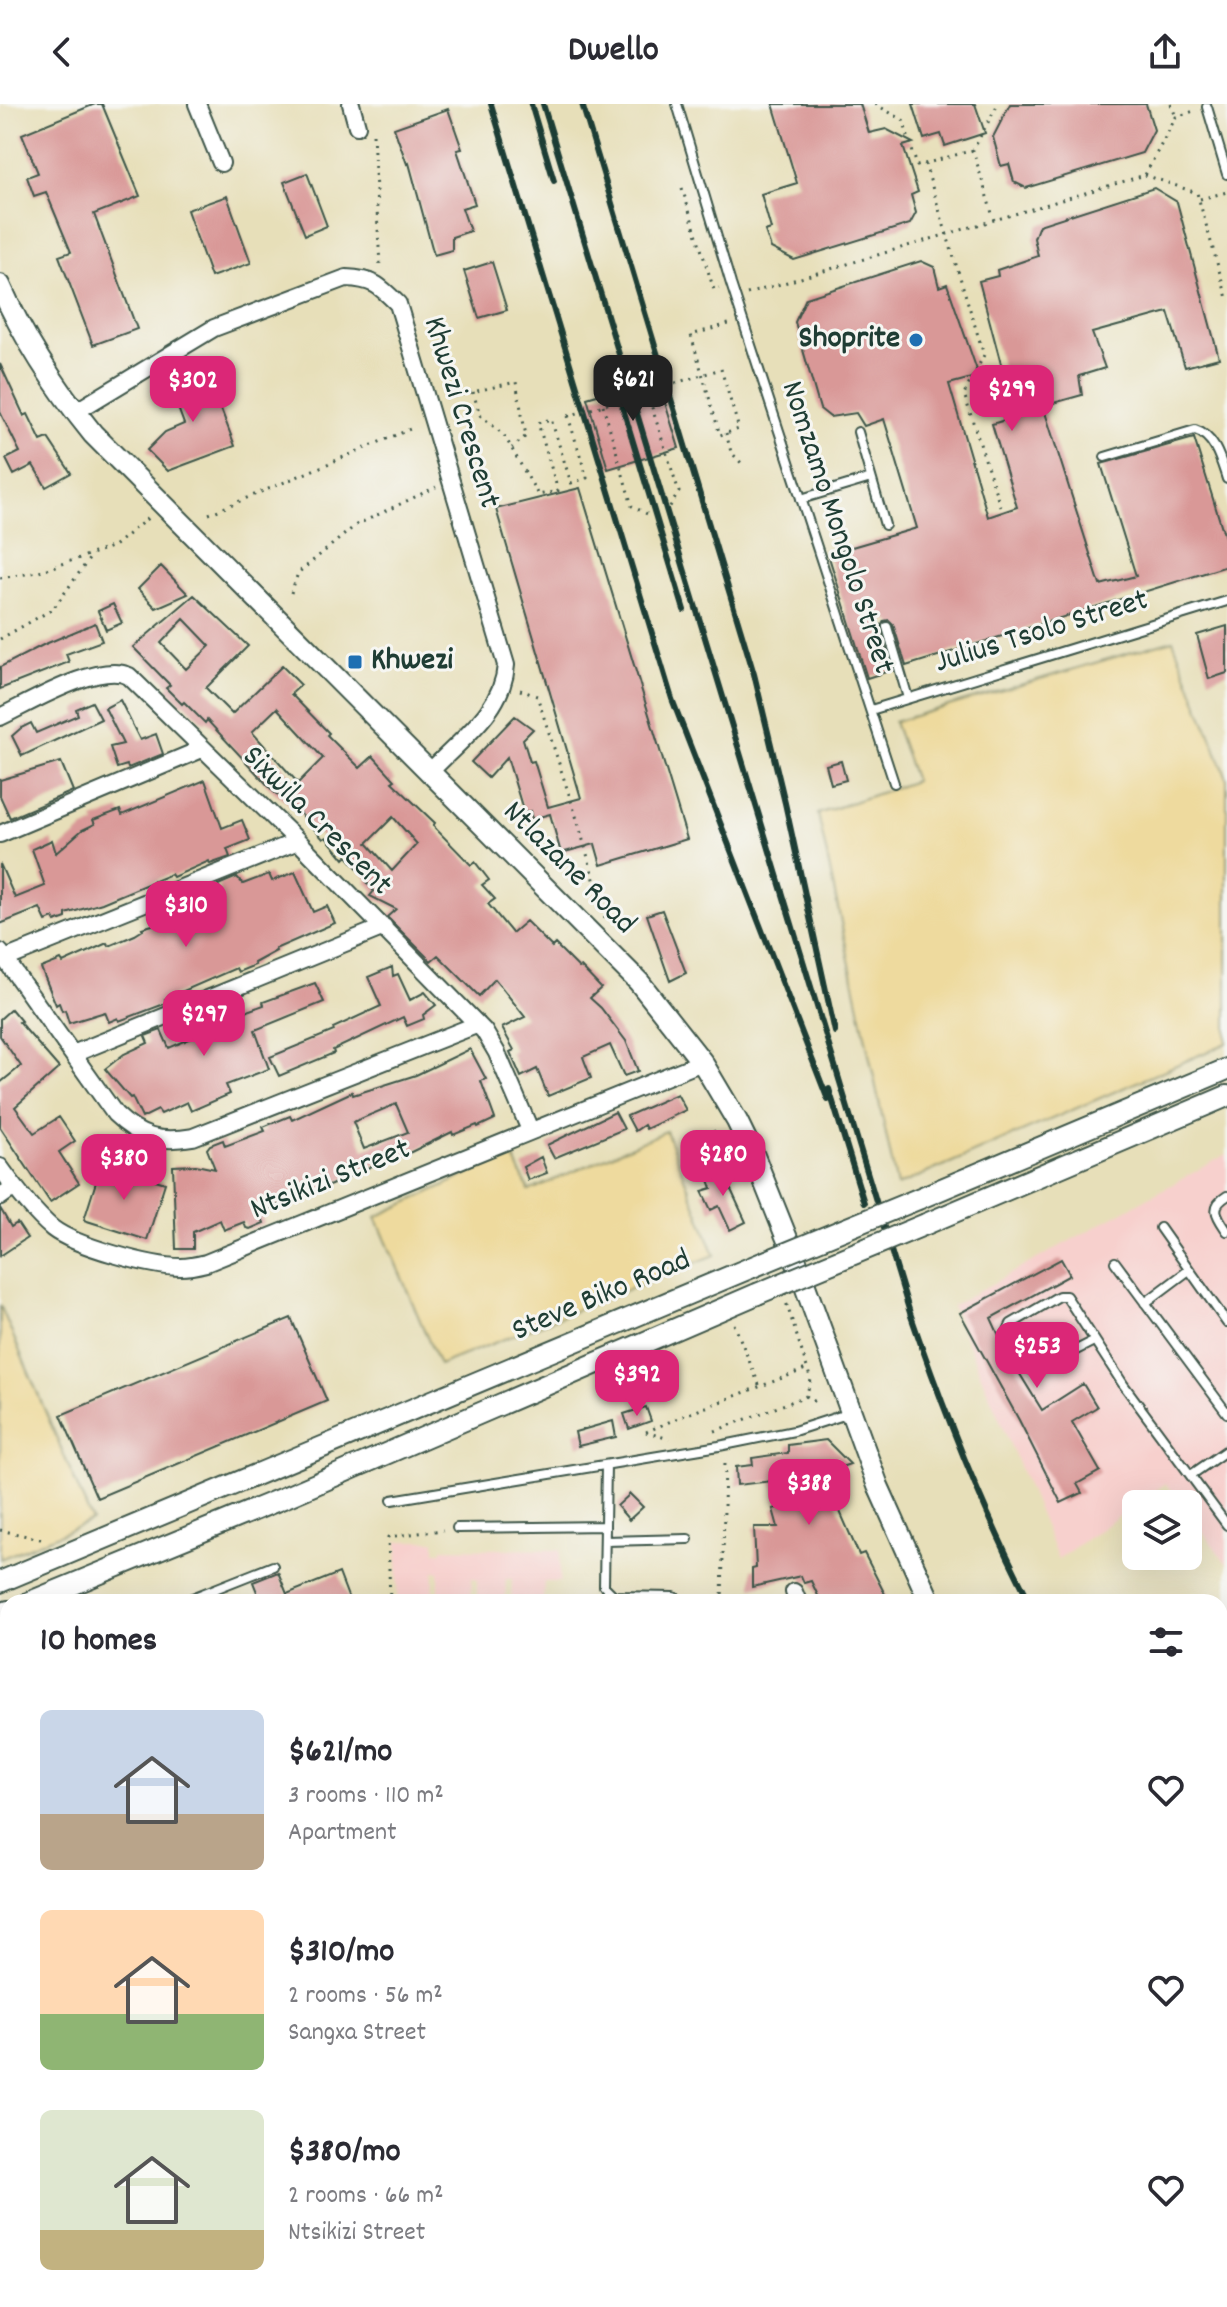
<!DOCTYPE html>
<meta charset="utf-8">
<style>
body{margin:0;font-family:Dekko,sans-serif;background:#f7f7f7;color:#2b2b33;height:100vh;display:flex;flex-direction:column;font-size:30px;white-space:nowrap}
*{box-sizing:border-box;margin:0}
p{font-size:26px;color:#7c7c81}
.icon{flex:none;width:44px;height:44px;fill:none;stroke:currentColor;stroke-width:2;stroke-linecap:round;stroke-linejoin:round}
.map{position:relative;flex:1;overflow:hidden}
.details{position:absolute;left:0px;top:1490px;width:1228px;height:714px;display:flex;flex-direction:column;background:#fff;border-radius:24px 24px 0 0;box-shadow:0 8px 32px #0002}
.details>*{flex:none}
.buttons{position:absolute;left:1122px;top:1386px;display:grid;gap:16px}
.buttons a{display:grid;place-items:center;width:80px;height:80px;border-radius:12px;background:#fff;box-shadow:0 8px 32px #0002;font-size:40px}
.price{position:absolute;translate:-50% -68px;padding:0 18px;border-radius:16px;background:#db2777;color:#fff;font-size:26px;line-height:52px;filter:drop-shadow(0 2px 4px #0008)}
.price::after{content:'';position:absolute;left:50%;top:48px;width:24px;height:18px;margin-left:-12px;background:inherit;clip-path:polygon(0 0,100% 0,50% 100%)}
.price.selected{background:#222;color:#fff}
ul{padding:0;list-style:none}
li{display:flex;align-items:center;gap:24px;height:200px;padding:0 40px}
li span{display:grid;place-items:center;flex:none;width:224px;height:160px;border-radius:12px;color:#555}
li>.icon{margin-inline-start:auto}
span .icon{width:96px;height:96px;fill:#fffc;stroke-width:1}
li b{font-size:34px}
h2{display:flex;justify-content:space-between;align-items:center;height:96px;padding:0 40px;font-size:34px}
header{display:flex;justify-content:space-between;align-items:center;height:104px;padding:0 40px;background:#fff;font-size:36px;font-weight:700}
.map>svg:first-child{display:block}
.built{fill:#f7d0cd}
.sand{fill:#eeda9e;stroke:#868c69;stroke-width:2}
.building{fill:#d99897;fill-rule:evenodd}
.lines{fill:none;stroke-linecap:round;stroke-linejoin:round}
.service-casing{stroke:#3d5548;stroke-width:12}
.minor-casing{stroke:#3d5548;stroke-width:20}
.tertiary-casing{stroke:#3d5548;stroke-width:24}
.path{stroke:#3d5548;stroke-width:3;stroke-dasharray:2 6;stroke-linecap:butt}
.service{stroke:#fff;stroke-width:8}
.minor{stroke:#fff;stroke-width:16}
.tertiary{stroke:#fff;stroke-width:20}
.rail{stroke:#1f3d34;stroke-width:6}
.tertiary-bridge-casing{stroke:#3d5548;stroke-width:24;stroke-linecap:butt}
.path-bridge{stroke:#3d5548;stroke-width:3;stroke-dasharray:2 6;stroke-linecap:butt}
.tertiary-bridge{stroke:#fff;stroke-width:20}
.poi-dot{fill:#1f6fb2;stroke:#f6f6f2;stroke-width:3}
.labels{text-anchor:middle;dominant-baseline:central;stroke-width:6;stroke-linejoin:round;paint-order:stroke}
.poi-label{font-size:32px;font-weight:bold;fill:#1f3d34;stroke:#f6f6f2;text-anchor:end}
.street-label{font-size:32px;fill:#1f3d34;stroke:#f6f6f2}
</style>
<header><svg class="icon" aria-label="back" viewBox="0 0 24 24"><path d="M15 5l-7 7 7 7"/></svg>Dwello<svg class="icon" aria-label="share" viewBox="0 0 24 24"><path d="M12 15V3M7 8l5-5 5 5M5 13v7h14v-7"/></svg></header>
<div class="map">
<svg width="1227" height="2203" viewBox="0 0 1227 2203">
<rect width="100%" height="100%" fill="#f6f6f2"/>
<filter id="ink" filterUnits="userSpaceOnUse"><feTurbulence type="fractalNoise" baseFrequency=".0125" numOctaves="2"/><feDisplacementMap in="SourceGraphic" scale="16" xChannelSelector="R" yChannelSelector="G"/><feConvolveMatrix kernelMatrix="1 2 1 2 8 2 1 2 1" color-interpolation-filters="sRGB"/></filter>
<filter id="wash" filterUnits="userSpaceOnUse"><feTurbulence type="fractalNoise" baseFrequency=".006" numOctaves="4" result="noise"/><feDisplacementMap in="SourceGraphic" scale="32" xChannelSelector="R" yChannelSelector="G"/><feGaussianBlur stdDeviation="1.8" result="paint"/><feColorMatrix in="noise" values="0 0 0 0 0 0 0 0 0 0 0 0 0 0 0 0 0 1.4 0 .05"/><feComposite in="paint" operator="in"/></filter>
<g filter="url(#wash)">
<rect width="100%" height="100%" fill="#e7dfb9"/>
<path class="built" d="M 1227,1050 L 1227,1460 L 1188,1409 L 1188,1400 L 1181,1400 L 1165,1380 L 1058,1455 L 952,1202 Z
M 398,1437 L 435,1437 L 435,1448 L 442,1448 L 442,1444 L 560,1446 L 560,1478 L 544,1478 L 543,1498 L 511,1498 L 512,1475 L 506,1475 L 505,1498 L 477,1498 L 477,1475 L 472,1474 L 471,1498 L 439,1498 L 439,1468 L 434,1467 L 433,1498 L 397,1498 Z"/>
<path class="sand" d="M 1173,536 L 1227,674 L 1227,939 L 897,1082 L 818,710 L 915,677 L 894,618 Z
M 666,1027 L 715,1151 L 439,1261 L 376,1113 L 512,1050 L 529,1087 Z
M 0,1201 L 92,1417 L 0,1455 Z
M 8,1526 L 8,2062 L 0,2057 L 0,1529 Z
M 1220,1978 L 1227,1985 L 1227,2131 L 1220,2139 Z
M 768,2196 L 1171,2196 L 1165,2203 L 768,2203 Z"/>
<g id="blocks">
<path class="building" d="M 95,0 L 102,0 L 140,92 L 94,110 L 137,225 L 93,241 L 59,152 L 71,148 L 46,88 L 34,92 L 27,73 L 38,69 L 22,30 Z
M 773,0 L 860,0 L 869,29 L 886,25 L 913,39 L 903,42 L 918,88 L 911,91 L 916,109 L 910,120 L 794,156 L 771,144 L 765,127 L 771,125 L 761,90 L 797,79 Z
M 913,0 L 975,0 L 985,29 L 945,42 L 941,30 L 924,35 Z
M 1010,0 L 1146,0 L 1154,26 L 1142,49 L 1026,84 L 1014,78 L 1009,60 L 1001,62 L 993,33 Z
M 448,5 L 462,45 L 457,46 L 475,100 L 462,104 L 470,127 L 452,133 L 452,146 L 434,151 L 409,59 L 407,60 L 394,24 Z
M 307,69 L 327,122 L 305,131 L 284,78 Z
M 1154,84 L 1177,98 L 1219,254 L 1185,263 L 1168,208 L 1092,229 L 1105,264 L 1079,272 L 1082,291 L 1043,302 L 1100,481 L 1136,472 L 1101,360 L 1194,334 L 1227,440 L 1227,462 L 906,562 L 893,520 L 889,516 L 884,517 L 880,525 L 892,566 L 867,574 L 828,450 L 917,424 L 884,315 L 864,322 L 856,309 L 830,313 L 820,305 L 795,218 L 806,194 L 921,157 L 934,163 L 939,183 L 947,180 L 979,272 L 949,280 L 988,413 L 1017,403 L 992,320 L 1015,313 L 979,177 L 998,172 L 997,166 L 1038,152 L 1034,134 L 1039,121 Z
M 227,92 L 251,159 L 211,173 L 187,106 Z
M 492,158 L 507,206 L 479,214 L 464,167 Z
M 0,260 L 24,312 L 28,310 L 41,337 L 48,334 L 71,369 L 46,383 L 33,361 L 14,371 L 6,355 L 20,348 L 0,308 Z
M 205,263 L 235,342 L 168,367 L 147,346 L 165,328 L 184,320 L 168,277 Z
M 657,273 L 679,344 L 608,365 L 587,294 Z
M 580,384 L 687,735 L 601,761 L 595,740 L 561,749 L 550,710 L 532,715 L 530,707 L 524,709 L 507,653 L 488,674 L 471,658 L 515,612 L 533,625 L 523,635 L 530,658 L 534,657 L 548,703 L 581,694 L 496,405 Z
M 161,462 L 188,490 L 156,504 L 138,485 Z
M 194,491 L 248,542 L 206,584 L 232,610 L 282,562 L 301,581 L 291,590 L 329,629 L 327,631 L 360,664 L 373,652 L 395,676 L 392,678 L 435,719 L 433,722 L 471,761 L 475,758 L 489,776 L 482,781 L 495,795 L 488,800 L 512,829 L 526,817 L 552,843 L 555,840 L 579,864 L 581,863 L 601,884 L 590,894 L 601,904 L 626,937 L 638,967 L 624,972 L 610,941 L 583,953 L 591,974 L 548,992 L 537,965 L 521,973 L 510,948 L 514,946 L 502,924 L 525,913 L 495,875 L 479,892 L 438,851 L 431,857 L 387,813 L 396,805 L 370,792 L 374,787 L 366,778 L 368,776 L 347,752 L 344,755 L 326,733 L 323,735 L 298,707 L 274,688 L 207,616 L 205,619 L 184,598 L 182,600 L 166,584 L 170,581 L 133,543 ZM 184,515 L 210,542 L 186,565 L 161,539 ZM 277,604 L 323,654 L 298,679 L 252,628 ZM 393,713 L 417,740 L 392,767 L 367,739 Z
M 113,500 L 122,519 L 106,526 L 98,507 Z
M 95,519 L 102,537 L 66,550 L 69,558 L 0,585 L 0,563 L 43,541 Z
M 1227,522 L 1227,569 L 1209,575 L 1197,531 Z
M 120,596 L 140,636 L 156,630 L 163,650 L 128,664 L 127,661 L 117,664 L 110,643 L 123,640 L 105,604 Z
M 92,598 L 101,615 L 22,652 L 12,632 L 21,624 L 31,619 L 36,629 L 78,611 L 76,605 Z
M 841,657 L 846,676 L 831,680 L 826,661 Z
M 61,658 L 73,687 L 10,714 L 0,692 L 0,676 Z
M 205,676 L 222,724 L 242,716 L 250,736 L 227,745 L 230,753 L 210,760 L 209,757 L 173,773 L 171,770 L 102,799 L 66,810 L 66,814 L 55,818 L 53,814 L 46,817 L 40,804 L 0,820 L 0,760 L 15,794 L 45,782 L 32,745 L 52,736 L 56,749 L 82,726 L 95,720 L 93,716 L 120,706 L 122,711 Z
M 295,768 L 313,808 L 327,802 L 335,819 L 275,845 L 276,847 L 254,859 L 255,861 L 238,868 L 236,864 L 165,895 L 167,899 L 119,917 L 118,914 L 109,918 L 105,908 L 69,919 L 65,906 L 62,907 L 59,899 L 56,901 L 41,864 L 61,856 L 63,859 L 107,839 L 109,842 L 135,831 L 143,826 L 142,824 L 163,818 L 200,802 L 200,799 L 213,794 L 211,789 L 220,785 L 218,781 L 237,773 L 243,780 L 269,770 L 272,777 Z
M 662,806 L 686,869 L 670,877 L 647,811 Z
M 392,863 L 393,872 L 398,870 L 410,896 L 425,888 L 436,901 L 423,911 L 424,915 L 407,922 L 403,913 L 333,946 L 334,949 L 279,972 L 270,953 L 334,927 L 333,924 L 381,902 L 368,873 Z
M 315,879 L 324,898 L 255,926 L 269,965 L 226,981 L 230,990 L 191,1007 L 187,998 L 161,1010 L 158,1006 L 142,1014 L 132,993 L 130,994 L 105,965 L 124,950 L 148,939 L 145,932 L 161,926 L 169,944 L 215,924 L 211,914 L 228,907 L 230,913 L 264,901 L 263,898 Z
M 11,905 L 21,917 L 19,918 L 59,964 L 15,1003 L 34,1029 L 59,1013 L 75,1037 L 59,1048 L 79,1079 L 50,1098 L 0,1023 L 0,979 L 21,962 L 0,932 L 0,915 Z
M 470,945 L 486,975 L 481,977 L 495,1015 L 478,1023 L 477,1021 L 453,1031 L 452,1028 L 409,1049 L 392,1056 L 391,1053 L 329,1082 L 260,1108 L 264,1119 L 250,1125 L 246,1124 L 244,1118 L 224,1126 L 220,1116 L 193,1128 L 193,1145 L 176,1145 L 173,1062 L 196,1061 L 215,1065 L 207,1045 L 210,1041 L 223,1036 L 225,1042 L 265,1027 L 263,1023 L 290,1012 L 292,1016 L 352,988 L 353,991 L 416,971 ZM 396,1000 L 408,1028 L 364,1045 L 353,1018 Z
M 677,990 L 686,1006 L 646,1025 L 644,1021 L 635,1027 L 627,1012 Z
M 615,1008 L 624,1025 L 554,1054 L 547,1041 Z
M 714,1027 L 718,1035 L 733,1061 L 696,1042 Z
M 541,1053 L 547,1069 L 528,1076 L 523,1063 Z
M 102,1059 L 165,1079 L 147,1136 L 84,1116 Z
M 720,1062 L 746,1118 L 730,1126 L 719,1102 L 711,1106 L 702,1087 L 712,1084 L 706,1068 Z
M 0,1104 L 11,1123 L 17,1119 L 27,1134 L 0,1152 Z
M 1061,1155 L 1070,1171 L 991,1214 L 1007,1249 L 1042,1306 L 1083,1280 L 1097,1303 L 1072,1318 L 1100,1367 L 1077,1380 L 1082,1389 L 1061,1399 L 1019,1316 L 960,1209 Z
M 291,1214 L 327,1297 L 97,1394 L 61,1311 Z
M 646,1303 L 651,1317 L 629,1325 L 624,1310 Z
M 613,1317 L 616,1333 L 578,1342 L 575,1328 Z
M 826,1336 L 850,1360 L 826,1368 L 837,1395 L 835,1396 L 859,1451 L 864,1449 L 889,1498 L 821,1498 L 811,1477 L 804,1479 L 801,1472 L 752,1483 L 752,1465 L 756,1464 L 754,1423 L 778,1423 L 773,1405 L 777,1404 L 772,1377 L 737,1381 L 736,1363 L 753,1361 L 752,1354 L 788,1349 L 788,1341 Z
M 630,1390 L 643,1403 L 629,1416 L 617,1402 Z
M 278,1468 L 287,1490 L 339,1469 L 350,1498 L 261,1498 L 253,1478 Z"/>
</g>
</g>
<g filter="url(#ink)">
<use href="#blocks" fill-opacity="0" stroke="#3d5548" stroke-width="2"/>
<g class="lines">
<defs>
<path id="service" d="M 677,0 L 731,180 L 894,679
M 1207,3 L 1227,70
M 858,328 L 885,421
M 1105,353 L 1195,326 C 1215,332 1221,357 1227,375
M 801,395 L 871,374
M 887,523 L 908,594
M 871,606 L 1227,497
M 1227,1092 C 1209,1103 1217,1112 1227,1127
M 1160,1124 L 1227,1219
M 1115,1158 L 1227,1309
M 1145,1199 L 1189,1166
M 1094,1237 L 1035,1267 C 1022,1263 1009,1243 1007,1229 L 1011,1220 L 1059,1192 L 1066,1192 L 1123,1280 L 1227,1421
M 606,1361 L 604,1482 L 614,1492 L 674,1493 L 684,1498
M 1191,1371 L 1227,1346
M 392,1396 L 719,1342 L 794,1327 L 850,1309
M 457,1424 L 605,1422
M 605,1437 L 688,1435
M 182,1498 L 273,1462"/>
<path id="minor" d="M 197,0 L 221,59
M 351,0 L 357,22
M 75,308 L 214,224 L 346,174 C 373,175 379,181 398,200 L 506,561 C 503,608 459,636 429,669
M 0,613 C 30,599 99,557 129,572 L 298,737 L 484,927 L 497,949 L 530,1026
M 0,730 L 202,645
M 0,848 L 115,1010 C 140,1034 160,1039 193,1033 L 476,921
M 5,855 L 298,737
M 73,950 L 384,823
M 0,1063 C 15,1084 32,1107 52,1124 C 75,1142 152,1163 181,1163 C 189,1163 198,1161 206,1159 L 702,958
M 0,1093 L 14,1083
M 794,1488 L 798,1498
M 0,1574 L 8,1571
M 0,1651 L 8,1648
M 0,1695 L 8,1714
M 0,1896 L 8,1906
M 1220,1970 L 1227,1963
M 0,2184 L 8,2194
M 250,2196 L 256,2203
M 702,2196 L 708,2203
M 392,2203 L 401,2196
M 569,2203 L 577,2196
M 905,2203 L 913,2196
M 1085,2203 L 1089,2196"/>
<path id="tertiary" d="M 0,181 C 24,236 55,283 93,330 L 639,878 L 702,958 L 737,1017 L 754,1052 L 796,1157 L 878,1382 L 930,1498
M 918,1095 L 1227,965
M 926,1120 L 1227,992
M 0,1478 L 750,1164
M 30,1498 L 288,1392 L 757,1190
M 0,1510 L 8,1507
M 1220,1939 L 1227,1948"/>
</defs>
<use href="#service" class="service-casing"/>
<use href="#minor" class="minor-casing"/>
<use href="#tertiary" class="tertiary-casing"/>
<path class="path" d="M 875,0 L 903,16 L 917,62 L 973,46
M 1171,0 L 1176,13
M 373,30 L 380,162
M 925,60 L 984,251 L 964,290 L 1000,402
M 1145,71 L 1197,89 L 1227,194
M 682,84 L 714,186 L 719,184
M 1200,95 L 1227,88
M 994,116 L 973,46 L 998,0
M 747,190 L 1145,71 L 1176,13 L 1194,7
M 721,265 L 739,325 L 720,331 L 691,231 L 732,219
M 473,288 L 480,311 L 504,331 L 538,391 L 558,387 L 538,319 L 551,315 L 571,379 L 587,374 L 568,312
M 647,288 L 679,388 L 669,404
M 446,294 L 516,278 L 526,332 L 512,344
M 603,301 L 632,402 L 649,411
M 726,329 L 731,348 L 744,362
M 209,410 L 415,323
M 0,474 L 39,468 L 114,442 L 149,413
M 291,489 L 298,469 L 356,421 L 436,383
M 0,535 L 53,505 L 92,451
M 520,586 L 537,592 L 577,715 L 606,817
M 734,1220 L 760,1283
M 806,1292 L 817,1299
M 715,1327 L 806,1292 L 811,1276 L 786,1198
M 646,1328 L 669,1335
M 646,1328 L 680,1313 L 806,1265
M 0,1426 L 45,1436
M 390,1498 L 388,1433 L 443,1426
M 722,1498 L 725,1358
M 1220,1864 L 1227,1859
M 0,2064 L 8,2073
M 109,2196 L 115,2203
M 742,2203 L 742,2196"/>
<use href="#service" class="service"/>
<use href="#minor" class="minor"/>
<use href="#tertiary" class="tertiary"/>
<path class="rail" d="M 491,0 L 672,595 L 828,996
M 531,0 L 554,77
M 543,0 L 910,1209 C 944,1308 982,1405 1030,1498
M 582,0 L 754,570 L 785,699 L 835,928
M 611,265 L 684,506
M 829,985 L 864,1099
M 1220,1798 L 1227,1807
M 1220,1817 L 1227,1826"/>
<defs>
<path id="tertiary-bridge" d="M 750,1164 L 918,1095
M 757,1190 L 926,1120"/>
</defs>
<use href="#tertiary-bridge" class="tertiary-bridge-casing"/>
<path class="path-bridge" d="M 568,312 L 721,265"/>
<use href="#tertiary-bridge" class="tertiary-bridge"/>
</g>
</g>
<g class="poi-dot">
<circle cx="916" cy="236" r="8"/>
<rect x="347" y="550" width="16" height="16" rx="4"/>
</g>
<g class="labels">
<g class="poi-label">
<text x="900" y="236">Shoprite</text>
<text x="371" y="558" text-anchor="start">Khwezi</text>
</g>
<g class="street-label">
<text transform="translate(460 309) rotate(73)">Khwezi Crescent</text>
<text transform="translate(836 424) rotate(72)">Nomzamo Mongolo Street</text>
<text transform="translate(1042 529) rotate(-17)">Julius Tsolo Street</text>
<text transform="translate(316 718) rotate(45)">Sixwila Crescent</text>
<text transform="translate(568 765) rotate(45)">Ntlazane Road</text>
<text transform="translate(331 1077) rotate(-22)">Ntsikizi Street</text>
<text transform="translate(602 1193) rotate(-23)">Steve Biko Road</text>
</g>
</g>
</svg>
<div class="buttons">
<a><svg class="icon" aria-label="layers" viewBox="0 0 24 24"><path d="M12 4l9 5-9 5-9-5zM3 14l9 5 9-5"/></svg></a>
</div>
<b class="price selected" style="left:633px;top:319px">$621</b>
<b class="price" style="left:193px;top:320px">$302</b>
<b class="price" style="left:1012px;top:329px">$299</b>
<b class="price" style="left:186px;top:845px">$310</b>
<b class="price" style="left:204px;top:954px">$297</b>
<b class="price" style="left:723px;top:1094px">$280</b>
<b class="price" style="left:124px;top:1098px">$380</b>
<b class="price" style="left:1037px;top:1286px">$253</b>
<b class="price" style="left:637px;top:1314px">$392</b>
<b class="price" style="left:809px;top:1423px">$388</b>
<section class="details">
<h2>10 homes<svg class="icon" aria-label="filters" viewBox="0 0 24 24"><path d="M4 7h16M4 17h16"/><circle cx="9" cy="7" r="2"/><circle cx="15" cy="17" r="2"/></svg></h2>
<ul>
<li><span style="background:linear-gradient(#c9d6e8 65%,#b9a48a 0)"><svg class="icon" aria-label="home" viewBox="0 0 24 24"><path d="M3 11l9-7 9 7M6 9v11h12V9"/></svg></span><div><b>$621/mo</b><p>3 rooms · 110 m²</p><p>Apartment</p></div><svg class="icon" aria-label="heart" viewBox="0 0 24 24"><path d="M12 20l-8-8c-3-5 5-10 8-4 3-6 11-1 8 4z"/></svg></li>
<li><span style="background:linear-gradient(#ffd9b3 65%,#8fb573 0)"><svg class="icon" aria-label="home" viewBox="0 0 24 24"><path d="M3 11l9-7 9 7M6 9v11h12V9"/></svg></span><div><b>$310/mo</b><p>2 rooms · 56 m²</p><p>Sangxa Street</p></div><svg class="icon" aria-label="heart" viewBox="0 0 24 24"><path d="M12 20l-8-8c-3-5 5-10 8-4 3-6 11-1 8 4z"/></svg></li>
<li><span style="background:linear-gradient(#dfe7d0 75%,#c2b280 0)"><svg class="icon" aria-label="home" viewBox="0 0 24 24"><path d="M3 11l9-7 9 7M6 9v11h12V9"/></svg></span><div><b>$380/mo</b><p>2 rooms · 66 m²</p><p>Ntsikizi Street</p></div><svg class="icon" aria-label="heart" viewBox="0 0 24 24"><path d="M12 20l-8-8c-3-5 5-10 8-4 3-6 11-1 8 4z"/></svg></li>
</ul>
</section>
</div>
